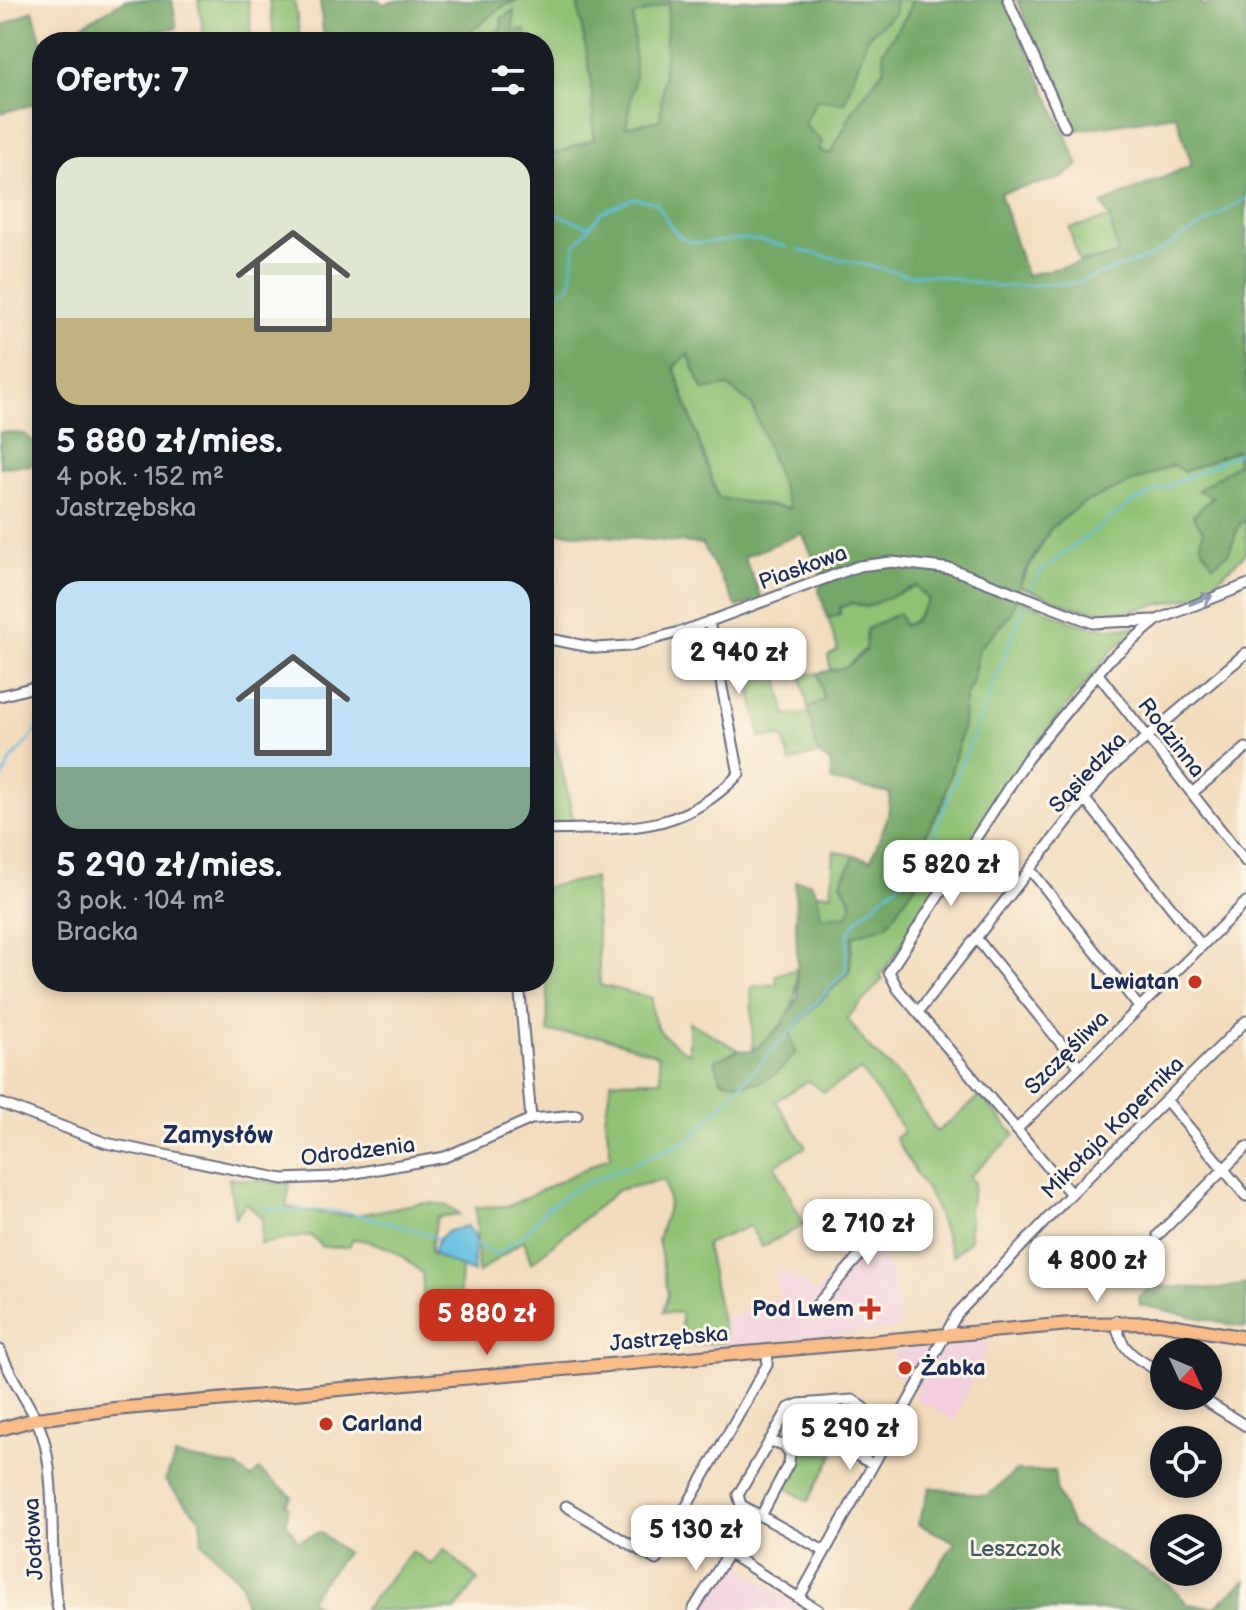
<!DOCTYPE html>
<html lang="pl">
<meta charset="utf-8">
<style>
body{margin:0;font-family:"Balsamiq Sans",sans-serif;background:#20242c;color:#f1f3f6;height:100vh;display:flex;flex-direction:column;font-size:30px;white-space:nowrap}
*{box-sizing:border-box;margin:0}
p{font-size:26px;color:#9ea1a6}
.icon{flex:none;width:44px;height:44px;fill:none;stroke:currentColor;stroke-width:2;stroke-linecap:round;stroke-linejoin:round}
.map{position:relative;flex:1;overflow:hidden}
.side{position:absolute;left:32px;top:32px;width:522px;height:960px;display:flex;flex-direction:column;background:#171b24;border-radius:32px;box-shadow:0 4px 12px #0003}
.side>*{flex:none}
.needle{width:52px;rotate:134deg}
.tools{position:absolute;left:1150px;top:1338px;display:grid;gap:16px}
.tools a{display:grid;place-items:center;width:72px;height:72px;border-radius:50%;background:#171b24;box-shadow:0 4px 12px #0003;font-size:40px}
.price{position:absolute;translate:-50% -68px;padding:0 18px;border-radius:16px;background:#fff;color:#222;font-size:26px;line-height:52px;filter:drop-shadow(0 2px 4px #0008)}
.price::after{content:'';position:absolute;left:50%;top:48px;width:24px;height:18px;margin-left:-12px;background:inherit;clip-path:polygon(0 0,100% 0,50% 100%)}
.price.selected{background:#c8321e;color:#fff}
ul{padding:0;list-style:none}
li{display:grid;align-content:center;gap:16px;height:424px;padding:0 24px}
li span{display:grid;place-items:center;height:248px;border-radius:24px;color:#555}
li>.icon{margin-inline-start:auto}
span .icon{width:144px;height:144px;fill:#fffc;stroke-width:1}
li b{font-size:34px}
h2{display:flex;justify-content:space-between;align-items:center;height:96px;padding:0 24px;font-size:34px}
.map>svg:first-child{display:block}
.built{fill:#f3cfdf}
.green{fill:#8fc274;stroke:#557869;stroke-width:2}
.forest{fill:#73a866;stroke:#476c62;stroke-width:2;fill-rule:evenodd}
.water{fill:#64c0e2;stroke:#4078a0;stroke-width:2}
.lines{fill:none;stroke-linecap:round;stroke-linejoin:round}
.stream{stroke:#64c0e2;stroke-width:2}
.minor-casing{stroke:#676b7f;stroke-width:13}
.major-casing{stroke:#676b7f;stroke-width:16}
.minor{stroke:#fff;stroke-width:9}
.major{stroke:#f8bd89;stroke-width:12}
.oneway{stroke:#8d97ae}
.poi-dot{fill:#c8321e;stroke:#fcf5e5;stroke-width:3}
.labels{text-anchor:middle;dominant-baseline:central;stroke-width:6;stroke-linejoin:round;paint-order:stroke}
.street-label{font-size:22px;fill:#1b2f5e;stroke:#fcf5e5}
.poi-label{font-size:22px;font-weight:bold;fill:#1b2f5e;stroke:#fcf5e5;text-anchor:end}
.park-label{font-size:22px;fill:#3e5b65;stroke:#fcf5e5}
.neighbourhood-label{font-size:24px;font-weight:bold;fill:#1b2f5e;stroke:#fcf5e5}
</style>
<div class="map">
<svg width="1246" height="1610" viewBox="0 0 1246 1610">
<rect width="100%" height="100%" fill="#fcf5e5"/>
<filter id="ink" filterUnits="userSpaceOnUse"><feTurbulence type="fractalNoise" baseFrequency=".0125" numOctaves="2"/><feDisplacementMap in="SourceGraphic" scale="16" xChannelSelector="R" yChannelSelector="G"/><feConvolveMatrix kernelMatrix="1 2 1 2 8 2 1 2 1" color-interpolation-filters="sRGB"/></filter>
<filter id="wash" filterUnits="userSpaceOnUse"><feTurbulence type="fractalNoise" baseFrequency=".006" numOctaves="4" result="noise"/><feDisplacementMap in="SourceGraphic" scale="32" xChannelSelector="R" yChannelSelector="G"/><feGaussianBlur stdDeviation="1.8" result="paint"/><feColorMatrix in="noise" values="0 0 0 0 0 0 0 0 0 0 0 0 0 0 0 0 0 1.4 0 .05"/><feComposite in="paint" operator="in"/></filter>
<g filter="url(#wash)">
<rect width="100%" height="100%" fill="#f3dbbb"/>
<path class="built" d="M 865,1238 L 892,1273 L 900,1328 L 728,1346 L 724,1321 L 781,1296 L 773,1276 L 780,1270 L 804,1283 L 815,1294 Z
M 991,1342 L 954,1420 L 913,1398 L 918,1388 L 891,1372 L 895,1350 Z
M 731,1559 L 797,1606 L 806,1610 L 695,1610 L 726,1561 Z"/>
<path class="green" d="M 198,0 L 248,0 L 252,42 L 205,42 Z
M 269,0 L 294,0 L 301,42 L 275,42 Z
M 517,0 L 577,0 L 591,76 L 594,139 L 544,158 L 544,107 L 547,105 L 544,42 L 529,42 L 525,30 L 513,32 L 501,28 L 483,42 L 457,42 L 500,8 Z
M 895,0 L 912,0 L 907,15 L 883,51 L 885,67 L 855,107 L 831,155 L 818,149 L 804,124 L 817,99 L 844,103 L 868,36 L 895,13 Z
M 669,3 L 660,121 L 625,127 L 635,74 L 633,16 Z
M 1110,218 L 1119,255 L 1079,262 L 1069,228 Z
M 689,354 L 752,405 L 791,509 L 718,498 L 674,367 Z
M 1246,431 L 1237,464 L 1199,490 L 1213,497 L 1203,531 L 1213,564 L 1229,552 L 1240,523 L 1246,521 L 1246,553 L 1200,596 L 1113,614 L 1074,607 L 1019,586 L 1051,528 L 1085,502 Z
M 916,586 L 929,600 L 914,621 L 904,626 L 899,614 L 847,667 L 831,671 L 828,656 L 838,650 L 828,618 L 840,614 L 840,607 L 853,603 L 866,607 Z
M 1016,596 C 1070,621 1083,633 1144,626 L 1144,629 L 1114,648 L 1021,762 L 932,903 L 880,976 L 883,979 L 847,1018 L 866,1044 L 903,1080 L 937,1132 L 981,1096 L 1015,1135 L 969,1177 L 974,1183 L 969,1209 L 970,1240 L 953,1256 L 932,1200 L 895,1138 L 904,1131 L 861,1070 L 824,1092 L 808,1081 L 776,1101 L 806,1147 L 775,1165 L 804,1225 L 762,1247 L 750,1226 L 706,1244 L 726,1342 L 682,1346 L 681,1313 L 663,1312 L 668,1294 L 658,1239 L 669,1204 L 664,1180 L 618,1190 L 531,1263 L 524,1240 L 478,1273 L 476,1207 L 509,1206 L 611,1156 L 605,1118 L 611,1081 L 661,1080 L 658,1055 L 603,1037 L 548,1032 L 544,887 L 594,878 L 600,985 L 652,998 C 650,1028 664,1039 689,1053 L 689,1022 L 739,1050 L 715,1061 L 721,1080 C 755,1088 774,1082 795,1053 L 790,1032 L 849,972 L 853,936 L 887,925 L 926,870 L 926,833 L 943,803 L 962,729 L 965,697 L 972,683 L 979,648 L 1011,614 Z
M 818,673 L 825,700 L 808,708 L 801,675 Z
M 778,677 L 786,716 L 809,713 L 818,754 L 790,762 L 783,737 L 761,738 L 749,682 Z
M 550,717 L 575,826 L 547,825 L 544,718 Z
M 834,851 L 855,856 L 841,882 L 852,904 L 847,916 L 821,916 L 817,893 L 831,894 Z
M 796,969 C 799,1014 784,1023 753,1052 L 751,987 L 777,984 L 776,975 Z
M 229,1178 L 290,1184 L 286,1207 C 307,1210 328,1215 349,1215 C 382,1216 432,1188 460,1214 L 437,1217 L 430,1253 L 461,1267 L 459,1301 L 424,1303 L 422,1273 C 401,1254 382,1241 353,1239 L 349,1247 L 323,1247 L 310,1235 L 260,1244 L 263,1220 L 246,1202 L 235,1218 Z
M 793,1452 L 834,1454 L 808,1501 L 786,1488 L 795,1469 Z
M 444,1549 L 478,1580 L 455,1610 L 363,1610 L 412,1551 L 432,1565 Z"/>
<path class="forest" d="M 125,0 L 172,0 L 177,28 L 142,32 L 143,42 L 67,42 L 66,34 Z
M 320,0 L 380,0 L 381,4 L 402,0 L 517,0 L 500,8 L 457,42 L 324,42 Z
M 577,0 L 895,0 L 895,13 L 868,36 L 844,103 L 817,99 L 804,124 L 822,142 L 818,150 L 831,154 L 855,107 L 885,68 L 883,51 L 907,15 L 912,0 L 1005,0 L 1079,165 L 1062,178 L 1000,193 L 1026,275 L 1118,255 L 1110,218 L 1102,204 L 1192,165 L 1176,115 L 1071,131 L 1017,0 L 1200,0 L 1205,7 L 1213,0 L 1246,0 L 1246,521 L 1240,523 L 1229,552 L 1213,565 L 1201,545 L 1203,531 L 1193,516 L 1213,497 L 1198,490 L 1237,464 L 1237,450 L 1184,472 L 1173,465 L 1085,502 L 1051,528 L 1022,577 L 1011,614 L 979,648 L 972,683 L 965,697 L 962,729 L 943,803 L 926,833 L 926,870 L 887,925 L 853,936 L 849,972 L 790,1031 L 795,1053 C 774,1082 755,1088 721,1080 L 715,1061 L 739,1050 L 753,1051 L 781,1026 L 798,998 L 795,881 L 810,882 L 817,893 L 821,916 L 847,916 L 852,904 L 841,882 L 855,856 L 871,860 L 888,816 L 890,793 L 832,781 L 830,762 L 818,754 L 808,708 L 824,700 L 818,673 L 847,667 L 865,651 L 867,629 L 899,613 L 904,626 L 914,621 L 929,600 L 916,586 L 866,607 L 853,603 L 840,607 L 840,614 L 828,618 L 819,591 L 822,577 L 802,533 L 744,557 L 762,599 L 737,607 L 702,544 L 544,531 L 544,158 L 594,139 L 591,76 ZM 669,3 L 660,120 L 626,127 L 635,74 L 633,16 ZM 688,354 L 703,390 L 728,386 L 752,405 L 790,509 L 718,498 L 674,367 Z
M 33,10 L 42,44 L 42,102 L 0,113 L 0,27 Z
M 514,10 L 513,31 L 525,30 L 529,42 L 483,42 L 501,28 L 502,18 Z
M 0,432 L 25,434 L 32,441 L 42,443 L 42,456 L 36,455 L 32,465 L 0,467 Z
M 1246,1284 L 1246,1328 L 1140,1305 L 1138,1297 L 1153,1286 L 1218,1289 Z
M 175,1456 L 237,1467 L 251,1478 L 259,1470 L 292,1496 L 286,1504 L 289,1507 L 286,1521 L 298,1541 L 320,1532 L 346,1553 L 309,1599 L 321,1610 L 246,1610 L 242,1584 L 202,1542 L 200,1519 L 165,1481 Z
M 1016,1471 L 1054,1471 L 1057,1492 L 1072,1526 L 1171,1586 L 1188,1604 L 1215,1607 L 1246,1580 L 1246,1610 L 909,1610 L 955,1542 L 918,1524 L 930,1487 L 987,1496 Z"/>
<path class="water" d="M 467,1226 L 475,1235 L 473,1273 L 433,1254 C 438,1232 447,1231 467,1226 Z"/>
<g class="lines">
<path class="stream" d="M 544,205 L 558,215 L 590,227
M 798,250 L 910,275 L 934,275 L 999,287 L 1073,283 L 1148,258 L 1246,198
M 554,295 L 570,286 L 575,245 L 602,212 L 634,198 L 657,203 C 684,257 694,241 744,239 C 759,239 773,243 787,247
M 544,301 L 548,298
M 1030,591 L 1041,571 L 1131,503 L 1246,450
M 0,785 L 10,761 L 42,724
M 262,1207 C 285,1214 310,1208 335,1211 C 362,1214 411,1228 437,1238
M 475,1245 L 497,1254 L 527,1232 L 545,1210 L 576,1188 L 689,1140 L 845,972 L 848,935 L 856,921 L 917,867 L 933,837 L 1025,604"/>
</g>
</g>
<g filter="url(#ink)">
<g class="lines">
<defs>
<path id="minor" d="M 1008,0 L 1065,127
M 544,638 L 596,648 L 629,646 L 686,630 L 859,566 L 892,562 L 952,569 L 1093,623 L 1154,620
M 1098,674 L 1246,862
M 0,696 L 42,685
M 1192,793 L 1246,748
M 1084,798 L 1202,946
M 544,830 C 622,827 679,837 739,774 L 709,621
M 1030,869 L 1139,1007
M 977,939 L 1079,1066
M 519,982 L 531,1119
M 918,1012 L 1106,772 L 1246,653
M 1166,1100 L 1246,1196
M 0,1103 L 106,1143 L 283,1179 L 333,1177 L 445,1157 L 531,1119 L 577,1115
M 1017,1129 L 1246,902
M 1071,1194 L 898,989 L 889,972 L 1027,759 L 1108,661 L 1157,620 L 1246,585
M 1158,1235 L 1246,1147
M 814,1308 L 900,1209
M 1116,1321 C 1119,1352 1139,1360 1164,1374
M 0,1350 C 12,1383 37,1411 45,1444 C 57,1498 48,1556 58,1610
M 1198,1396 L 1246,1426
M 835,1401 C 839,1440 836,1446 873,1464
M 769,1441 L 784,1445 L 839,1442
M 566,1506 L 656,1560 L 767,1365 L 768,1351
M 761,1516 L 789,1463 L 790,1454 L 784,1445
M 678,1521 L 799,1598
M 824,1551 L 741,1505 L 738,1495 L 789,1408 L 799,1404 L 853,1400 L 864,1408 L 865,1413 L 846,1449
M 693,1610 L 728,1554
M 818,1610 L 799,1598 L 957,1314 L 1071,1194 L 1246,1021"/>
<path id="major" d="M 0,1429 L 36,1419 L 115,1409 L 1070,1324 L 1159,1323 L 1246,1338"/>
</defs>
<use href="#minor" class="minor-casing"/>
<use href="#major" class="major-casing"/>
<use href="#minor" class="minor"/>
<use href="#major" class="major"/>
</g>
<defs><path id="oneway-shaft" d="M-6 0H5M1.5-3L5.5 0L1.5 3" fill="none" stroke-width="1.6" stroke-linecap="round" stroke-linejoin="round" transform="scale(2)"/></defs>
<use class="oneway" href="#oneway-shaft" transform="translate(1201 600) rotate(-21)"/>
</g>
<g class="poi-dot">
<circle cx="1195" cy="982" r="8"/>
<path d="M866 1297h8v8h8v8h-8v8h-8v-8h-8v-8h8z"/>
<circle cx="905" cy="1368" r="8"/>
<circle cx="326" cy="1424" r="8"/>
</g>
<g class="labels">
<g class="street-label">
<text transform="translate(803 568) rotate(-20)">Piaskowa</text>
<text transform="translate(1171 738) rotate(52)">Rodzinna</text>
<text transform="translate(1088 773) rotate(-47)">Sąsiedzka</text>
<text transform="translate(1067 1053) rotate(-45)">Szczęśliwa</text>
<text transform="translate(1113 1128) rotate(-45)">Mikołaja Kopernika</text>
<text transform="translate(358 1152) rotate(-7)">Odrodzenia</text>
<text transform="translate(669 1339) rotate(-5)">Jastrzębska</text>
<text transform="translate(34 1539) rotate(-93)">Jodłowa</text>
</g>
<g class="poi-label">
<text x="1179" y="982">Lewiatan</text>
<text x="854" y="1309">Pod Lwem</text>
<text x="921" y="1368" text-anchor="start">Żabka</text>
<text x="342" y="1424" text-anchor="start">Carland</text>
</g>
<g class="park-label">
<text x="1015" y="1549">Leszczok</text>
</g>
<g class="neighbourhood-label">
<text x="218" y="1135">Zamysłów</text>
</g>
</g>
</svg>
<div class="tools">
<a><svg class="needle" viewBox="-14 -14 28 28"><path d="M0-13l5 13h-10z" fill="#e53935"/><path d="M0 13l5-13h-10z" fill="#9ea1a6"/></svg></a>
<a><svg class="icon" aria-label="locate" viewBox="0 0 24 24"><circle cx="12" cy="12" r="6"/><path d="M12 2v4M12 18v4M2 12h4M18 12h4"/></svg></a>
<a><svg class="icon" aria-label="layers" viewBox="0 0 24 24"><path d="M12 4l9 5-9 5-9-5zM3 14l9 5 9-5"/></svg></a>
</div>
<b class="price" style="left:739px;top:696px">2 940 zł</b>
<b class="price" style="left:951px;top:908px">5 820 zł</b>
<b class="price" style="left:868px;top:1267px">2 710 zł</b>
<b class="price" style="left:1097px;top:1304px">4 800 zł</b>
<b class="price selected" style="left:487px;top:1357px">5 880 zł</b>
<b class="price" style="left:850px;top:1472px">5 290 zł</b>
<b class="price" style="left:696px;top:1573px">5 130 zł</b>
<section class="side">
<h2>Oferty: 7<svg class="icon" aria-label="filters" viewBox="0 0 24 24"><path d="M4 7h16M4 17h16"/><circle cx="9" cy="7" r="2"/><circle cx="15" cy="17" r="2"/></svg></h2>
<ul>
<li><span style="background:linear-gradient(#dfe7d0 65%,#c2b280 0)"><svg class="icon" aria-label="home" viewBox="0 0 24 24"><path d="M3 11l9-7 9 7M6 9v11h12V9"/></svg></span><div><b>5 880 zł/mies.</b><p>4 pok. · 152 m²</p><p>Jastrzębska</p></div></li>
<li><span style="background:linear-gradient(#bfe0f5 75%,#7fa58c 0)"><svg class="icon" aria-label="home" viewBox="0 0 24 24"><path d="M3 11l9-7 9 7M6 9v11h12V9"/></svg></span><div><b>5 290 zł/mies.</b><p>3 pok. · 104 m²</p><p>Bracka</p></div></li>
</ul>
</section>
</div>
